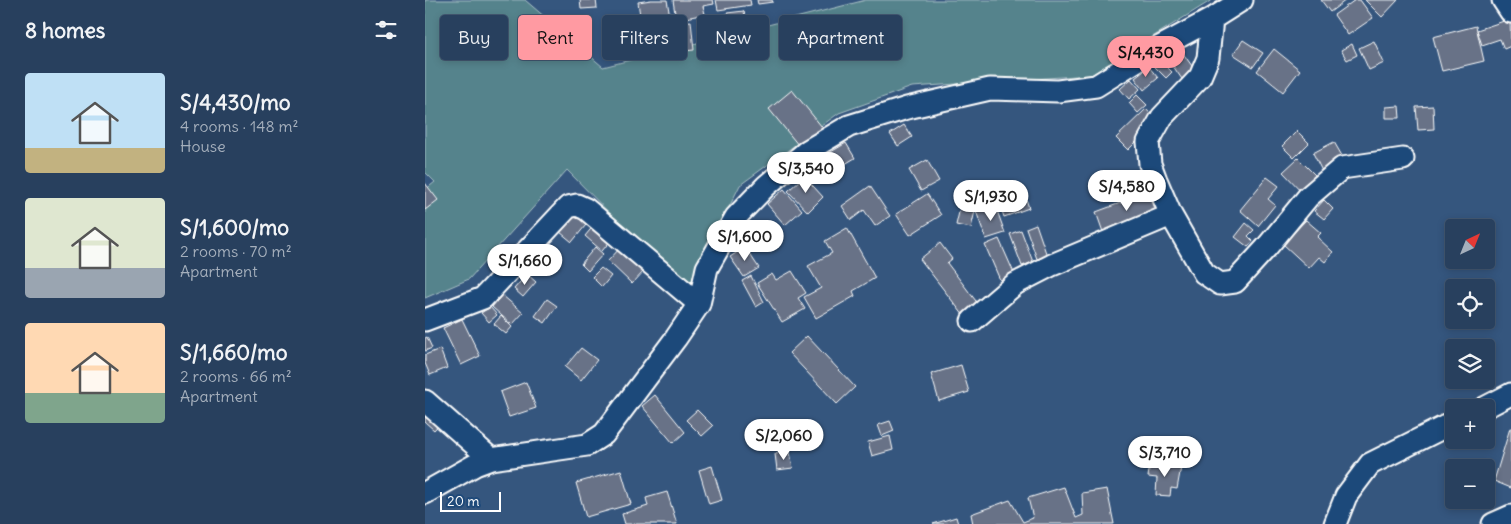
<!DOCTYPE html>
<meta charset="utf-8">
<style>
body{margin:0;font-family:Delius,sans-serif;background:#304764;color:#f1f3f6;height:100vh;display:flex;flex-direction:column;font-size:19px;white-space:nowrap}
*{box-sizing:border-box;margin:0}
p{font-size:16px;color:#a5afbc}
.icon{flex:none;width:28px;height:28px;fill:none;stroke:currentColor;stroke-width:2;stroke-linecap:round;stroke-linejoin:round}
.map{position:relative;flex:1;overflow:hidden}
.details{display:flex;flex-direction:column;background:#28405e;width:425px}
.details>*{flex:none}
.top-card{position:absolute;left:15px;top:15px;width:475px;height:45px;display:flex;gap:10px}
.needle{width:32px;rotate:43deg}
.tools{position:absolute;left:1020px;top:219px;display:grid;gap:10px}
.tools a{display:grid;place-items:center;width:50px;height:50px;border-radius:5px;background:#28405e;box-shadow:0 2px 8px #0003,0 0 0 1px #445973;font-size:25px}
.scale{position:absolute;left:15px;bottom:12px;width:61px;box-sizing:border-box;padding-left:5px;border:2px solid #fff;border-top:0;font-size:14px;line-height:18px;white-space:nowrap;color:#fff;-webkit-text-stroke:4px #1f4a7a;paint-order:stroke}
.price{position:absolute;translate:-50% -42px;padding:0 11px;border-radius:18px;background:#fff;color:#222;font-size:16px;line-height:32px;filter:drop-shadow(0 1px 2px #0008)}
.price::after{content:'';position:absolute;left:50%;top:30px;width:15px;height:11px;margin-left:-8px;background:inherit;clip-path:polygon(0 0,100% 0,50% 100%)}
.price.current{background:#ff9aa2;color:#111}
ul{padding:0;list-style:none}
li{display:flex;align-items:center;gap:15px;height:125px;padding:0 25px}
li span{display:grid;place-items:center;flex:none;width:140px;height:100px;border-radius:5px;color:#555}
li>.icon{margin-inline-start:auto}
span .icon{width:60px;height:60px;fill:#fffc;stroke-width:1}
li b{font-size:21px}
h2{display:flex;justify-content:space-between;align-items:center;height:60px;padding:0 25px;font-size:21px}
.tag{padding:0 18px;border-radius:5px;background:#28405e;box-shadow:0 2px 8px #0003,0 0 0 1px #445973;font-size:18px;line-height:45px}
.tag.current{background:#ff9aa2;color:#111}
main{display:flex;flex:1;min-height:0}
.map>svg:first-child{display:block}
.green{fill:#55838c;stroke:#aac1c6}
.building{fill:#687287;stroke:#fff}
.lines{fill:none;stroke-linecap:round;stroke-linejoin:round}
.minor-casing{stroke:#fff;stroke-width:25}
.minor{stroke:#1f4a7a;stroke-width:21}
</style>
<main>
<section class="details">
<h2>8 homes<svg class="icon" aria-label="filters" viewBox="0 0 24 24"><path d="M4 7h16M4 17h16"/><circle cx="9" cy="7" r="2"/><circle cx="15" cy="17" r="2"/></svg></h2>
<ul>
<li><span style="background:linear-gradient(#bfe0f5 75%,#c2b280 0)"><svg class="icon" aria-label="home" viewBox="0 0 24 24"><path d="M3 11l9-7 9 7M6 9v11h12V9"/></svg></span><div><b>S/4,430/mo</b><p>4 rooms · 148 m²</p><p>House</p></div></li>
<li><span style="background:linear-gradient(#dfe7d0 70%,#9aa5b1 0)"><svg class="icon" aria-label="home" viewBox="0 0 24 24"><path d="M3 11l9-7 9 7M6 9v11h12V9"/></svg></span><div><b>S/1,600/mo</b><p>2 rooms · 70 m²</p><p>Apartment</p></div></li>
<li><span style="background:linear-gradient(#ffd9b3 70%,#7fa58c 0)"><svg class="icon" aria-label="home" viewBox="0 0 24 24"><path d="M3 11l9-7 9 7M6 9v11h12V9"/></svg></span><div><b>S/1,660/mo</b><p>2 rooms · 66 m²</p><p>Apartment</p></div></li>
</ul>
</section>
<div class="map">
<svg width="1086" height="524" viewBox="0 0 1086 524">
<rect width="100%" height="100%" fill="#35567e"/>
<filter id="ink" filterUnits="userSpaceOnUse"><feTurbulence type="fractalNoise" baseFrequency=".02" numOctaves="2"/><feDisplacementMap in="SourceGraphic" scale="10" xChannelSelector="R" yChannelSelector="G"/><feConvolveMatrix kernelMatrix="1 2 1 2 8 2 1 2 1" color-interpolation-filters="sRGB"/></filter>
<g filter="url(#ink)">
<path class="green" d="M 0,0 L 100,0 L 178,67 L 441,0 L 787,0 L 666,75 L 487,87 L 414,113 L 315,185 L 272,272 L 265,295 L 142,170 L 44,279 L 0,298 L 0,190 L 10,182 L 0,172 Z"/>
<path class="building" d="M 155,0 L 171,0 L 172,8 L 156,9 Z
M 226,0 L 242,0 L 245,17 L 216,22 L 213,2 Z
M 248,0 L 288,0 L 289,4 L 278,6 L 280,14 L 251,20 Z
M 291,0 L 325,0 L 326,5 L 293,10 Z
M 332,0 L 347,0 L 348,2 L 333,4 Z
M 896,0 L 921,0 L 905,12 Z
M 930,0 L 935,0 L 948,18 L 923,35 L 909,15 Z
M 940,0 L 973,0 L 957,17 Z
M 319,11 L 322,29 L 304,31 L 302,13 Z
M 300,15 L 303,37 L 286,39 L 283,17 Z
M 1085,19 L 1086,46 L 1079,49 L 1075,39 L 1057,45 L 1052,30 Z
M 266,21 L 269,50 L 249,52 L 246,23 Z
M 233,25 L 235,43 L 206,47 L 203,29 Z
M 1051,26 L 1059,61 L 1017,71 L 1008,37 Z
M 818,40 L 838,53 L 828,67 L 808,54 Z
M 949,41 L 959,63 L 944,70 L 934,48 Z
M 927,44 L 932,55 L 922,60 L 916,50 Z
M 752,45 L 772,73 L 759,82 L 739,53 Z
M 849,49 L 875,70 L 858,92 L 832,71 Z
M 734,59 L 747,72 L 741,78 L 728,65 Z
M 724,67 L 733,78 L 719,90 L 710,78 Z
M 706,79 L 715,89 L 704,99 L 695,89 Z
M 367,90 L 401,132 L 378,151 L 344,109 Z
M 712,95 L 722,105 L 713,113 L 704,103 Z
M 974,106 L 975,118 L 961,118 L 961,107 Z
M 1008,106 L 1009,129 L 993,130 L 991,107 Z
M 721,109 L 732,121 L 703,150 L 691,138 Z
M 479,125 L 487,137 L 473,146 L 465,134 Z
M 872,131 L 884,143 L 869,158 L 857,146 Z
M 909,142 L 920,161 L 898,173 L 888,153 Z
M 421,143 L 430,158 L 415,167 L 406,152 Z
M 403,154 L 412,169 L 395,179 L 386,164 Z
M 873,158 L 895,180 L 880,195 L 858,172 Z
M 502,160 L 514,181 L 496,191 L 484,170 Z
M 379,176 L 398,197 L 383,212 L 363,191 Z
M 842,177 L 854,186 L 843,199 L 850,205 L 833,226 L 815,210 Z
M 723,179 L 727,188 L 714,194 L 710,184 Z
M 0,183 L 13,200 L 0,210 Z
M 445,186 L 465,216 L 450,226 L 439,210 L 426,220 L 417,206 Z
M 359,189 L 377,210 L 360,225 L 342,204 Z
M 725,192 L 733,212 L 678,232 L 671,212 Z
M 599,193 L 604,208 L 579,217 L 574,202 Z
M 502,194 L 516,215 L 485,235 L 471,214 Z
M 899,200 L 908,209 L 899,219 L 889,211 Z
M 570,205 L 580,233 L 561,239 L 551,211 Z
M 535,208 L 550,211 L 546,228 L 531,225 Z
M 153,210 L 165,220 L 147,242 L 135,232 Z
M 881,220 L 896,233 L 892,237 L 908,252 L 900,262 L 894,257 L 884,268 L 858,244 Z
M 821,223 L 829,230 L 823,236 L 828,241 L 823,247 L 810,237 Z
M 170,224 L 187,239 L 177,251 L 160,236 Z
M 611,224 L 622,256 L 612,259 L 601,228 Z
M 422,228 L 450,278 L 428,291 L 430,296 L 391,318 L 379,297 L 396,288 L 383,266 L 407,253 L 400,241 Z
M 596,230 L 608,262 L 597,266 L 585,234 Z
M 574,239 L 589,273 L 575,280 L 560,245 Z
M 515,243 L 527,259 L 522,263 L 554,305 L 539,316 L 495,259 Z
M 170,247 L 178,254 L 163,271 L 156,264 Z
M 196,247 L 220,270 L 207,284 L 183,261 Z
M 320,247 L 334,268 L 319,277 L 305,257 Z
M 176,268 L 186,276 L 177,287 L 167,277 Z
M 367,271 L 381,293 L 373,298 L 380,309 L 357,322 L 332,283 L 347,274 L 351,280 Z
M 102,274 L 111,282 L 98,297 L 89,289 Z
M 326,276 L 339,302 L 331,307 L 317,281 Z
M 77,295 L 98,313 L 87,325 L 67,307 Z
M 122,299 L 132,306 L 120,323 L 110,316 Z
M 65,307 L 72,315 L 64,322 L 56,313 Z
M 76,316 L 87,327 L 81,334 L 69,324 Z
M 37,319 L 55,356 L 36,365 L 18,328 Z
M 382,336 L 430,387 L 412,404 L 364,353 Z
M 2,337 L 7,348 L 0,351 L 0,338 Z
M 156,348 L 172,360 L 156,380 L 140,367 Z
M 15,349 L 22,368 L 5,375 L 0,363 L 0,355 Z
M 536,365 L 544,392 L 514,401 L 506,374 Z
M 101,382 L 111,408 L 84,417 L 75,392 Z
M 230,395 L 260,432 L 248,443 L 217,406 Z
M 272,410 L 288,426 L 277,436 L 261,420 Z
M 0,411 L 19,419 L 9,430 L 0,422 Z
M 465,421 L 469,431 L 457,436 L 453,425 Z
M 1085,428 L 1086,428 L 1086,488 L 1069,481 Z
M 465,436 L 468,450 L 447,456 L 443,442 Z
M 365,452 L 368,468 L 352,470 L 350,454 Z
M 725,463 L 756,467 L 752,489 L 746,488 L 745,496 L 731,495 L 732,478 L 723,477 Z
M 287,466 L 297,500 L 284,504 L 274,470 Z
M 196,470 L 206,504 L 161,517 L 151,483 Z
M 639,487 L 651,518 L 658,515 L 657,493 L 682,489 L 689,524 L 548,524 L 546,514 L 585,500 L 598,522 L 608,518 L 603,498 Z
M 242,492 L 252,524 L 200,524 L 197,514 L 223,506 L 221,498 Z
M 531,517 L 533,524 L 508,524 Z"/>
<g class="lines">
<defs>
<path id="minor" d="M 1078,0 L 1086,12
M 787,19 L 783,58 L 775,77 L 737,117 L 723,142 L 725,164 L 731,180 L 746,215 L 779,273 L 795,284 L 810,282 L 841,248 L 883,197 L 917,168 L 978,159
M 0,320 L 58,298 L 143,207 L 152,205 L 161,209 L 274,304
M 547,321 L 590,284 L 627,265 L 746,215
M 0,401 L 66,459
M 1059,408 L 1086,394
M 0,493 L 50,465 L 66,459 L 162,445 L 179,434 L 251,338 L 274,304 L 282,268 L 311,217 L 341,186 L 382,151 L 424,126 L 482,108 L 565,89 L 633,91 L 671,86 L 722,54 L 787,19 L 817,0
M 910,524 L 921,496 L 945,464 L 1029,422
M 1068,524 L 1086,516"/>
</defs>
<use href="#minor" class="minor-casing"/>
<use href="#minor" class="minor"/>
</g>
</g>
</svg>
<div class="tools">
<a><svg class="needle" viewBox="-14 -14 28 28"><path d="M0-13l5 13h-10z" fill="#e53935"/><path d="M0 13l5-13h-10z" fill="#a5afbc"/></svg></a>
<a><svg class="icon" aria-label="locate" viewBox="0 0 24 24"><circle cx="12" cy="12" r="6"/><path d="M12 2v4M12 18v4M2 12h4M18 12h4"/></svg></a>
<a><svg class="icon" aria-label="layers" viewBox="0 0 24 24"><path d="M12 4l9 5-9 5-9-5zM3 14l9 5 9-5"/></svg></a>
<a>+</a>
<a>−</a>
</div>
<div class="scale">20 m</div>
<b class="price current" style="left:721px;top:78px">S/4,430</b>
<b class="price" style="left:381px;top:194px">S/3,540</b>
<b class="price" style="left:702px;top:212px">S/4,580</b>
<b class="price" style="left:566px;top:222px">S/1,930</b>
<b class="price" style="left:320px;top:262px">S/1,600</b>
<b class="price" style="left:100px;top:286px">S/1,660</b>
<b class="price" style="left:359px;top:461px">S/2,060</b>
<b class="price" style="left:740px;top:478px">S/3,710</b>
<div class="top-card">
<a class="tag">Buy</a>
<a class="tag current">Rent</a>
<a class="tag">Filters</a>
<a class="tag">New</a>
<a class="tag">Apartment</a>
</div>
</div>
</main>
